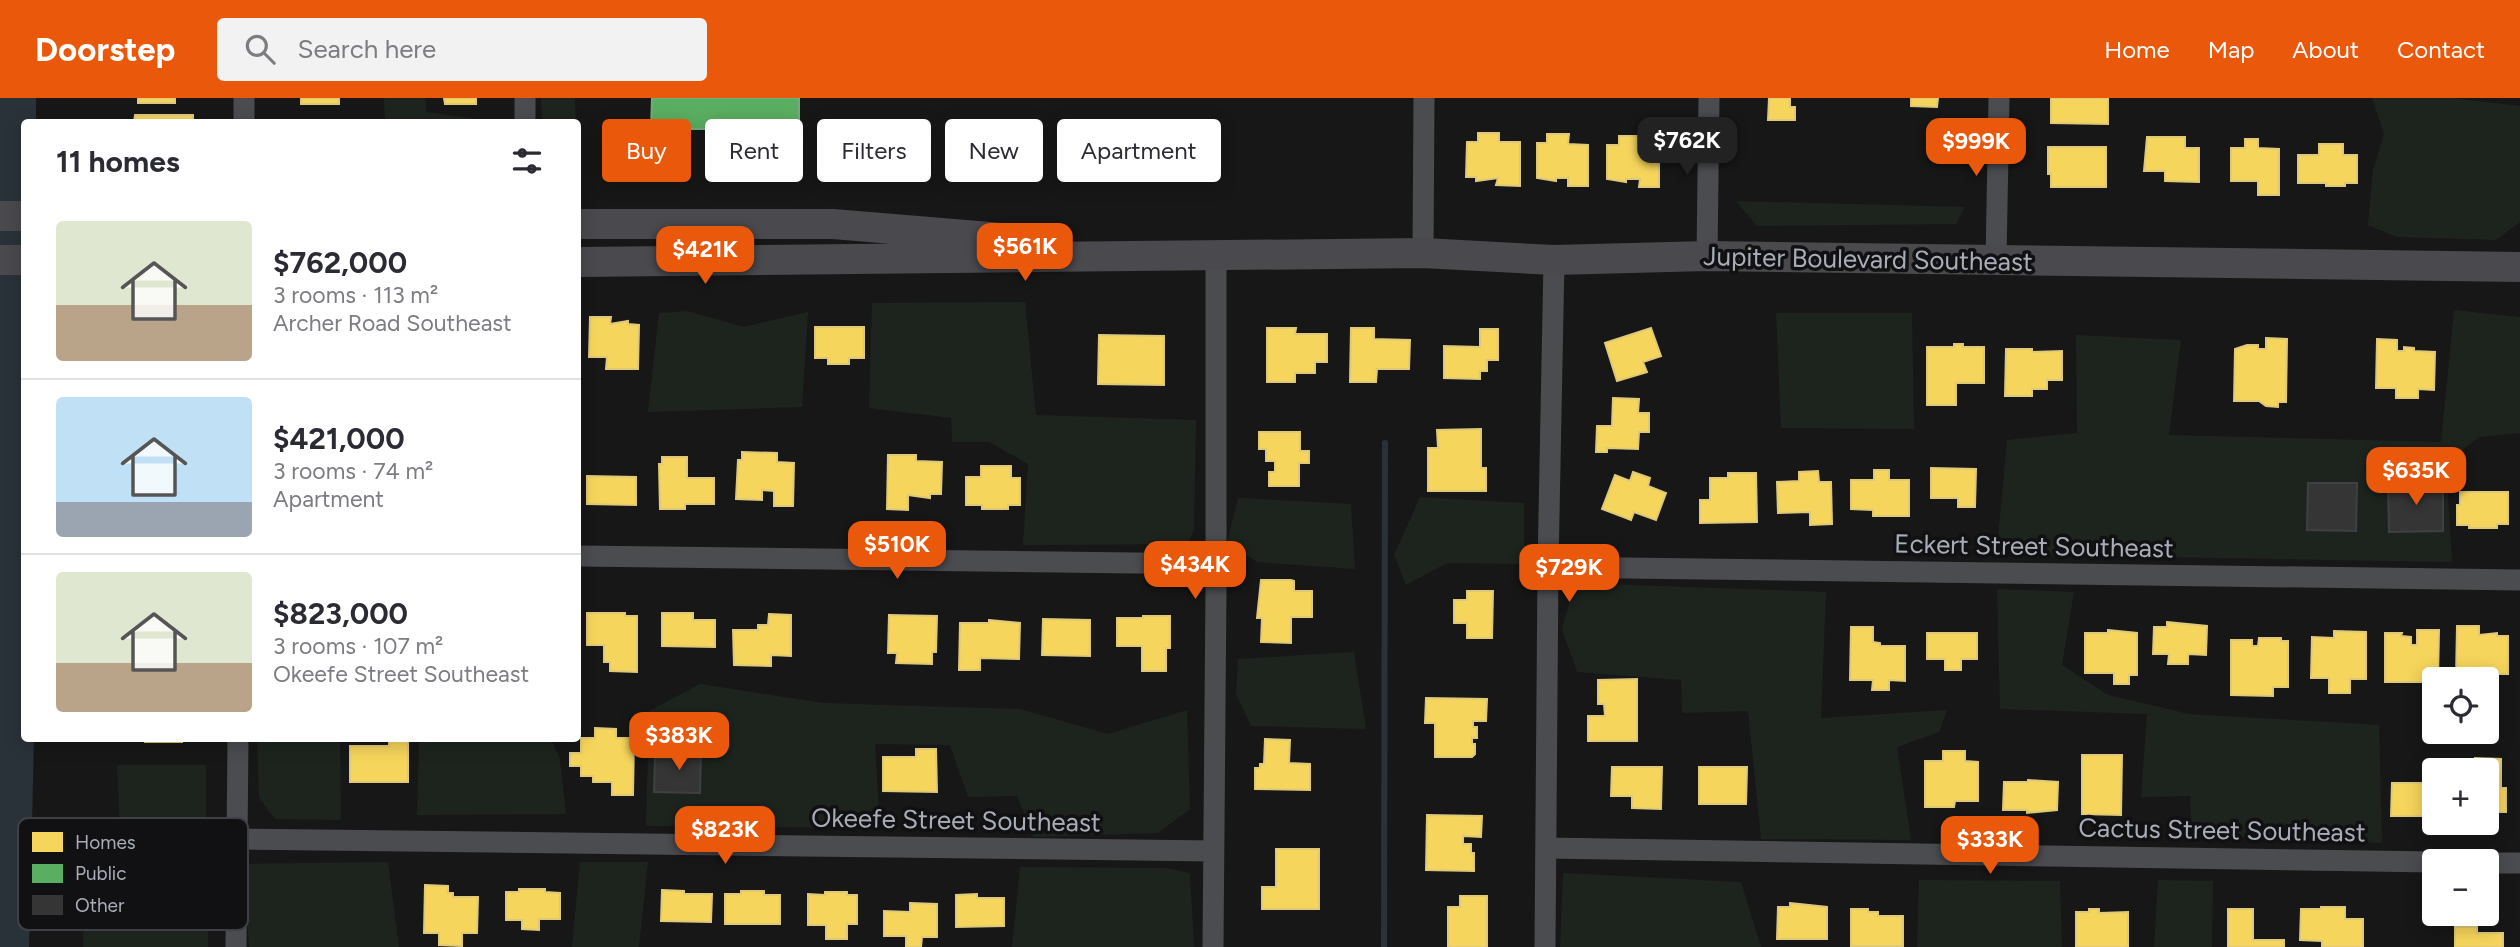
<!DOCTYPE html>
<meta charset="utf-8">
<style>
body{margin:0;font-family:Figtree,sans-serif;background:#f2f2f3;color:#2b2b33;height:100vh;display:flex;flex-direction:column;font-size:26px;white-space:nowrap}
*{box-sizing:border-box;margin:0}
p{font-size:23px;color:#7c7c81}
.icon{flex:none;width:38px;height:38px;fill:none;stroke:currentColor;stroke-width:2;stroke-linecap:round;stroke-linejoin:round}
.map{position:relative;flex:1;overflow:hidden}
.side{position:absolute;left:21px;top:21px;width:560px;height:623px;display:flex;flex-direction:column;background:#fff;border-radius:7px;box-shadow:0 4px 18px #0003}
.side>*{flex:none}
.guide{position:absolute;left:602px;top:21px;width:665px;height:63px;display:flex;gap:14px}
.fabs{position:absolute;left:2422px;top:569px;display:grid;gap:14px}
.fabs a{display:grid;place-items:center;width:77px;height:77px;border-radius:7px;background:#fff;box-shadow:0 4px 18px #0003;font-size:35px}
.price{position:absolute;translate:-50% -60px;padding:0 16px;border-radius:14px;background:#ea580c;color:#fff;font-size:23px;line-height:46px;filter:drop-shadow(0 2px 4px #0008)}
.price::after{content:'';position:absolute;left:50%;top:42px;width:21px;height:16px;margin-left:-10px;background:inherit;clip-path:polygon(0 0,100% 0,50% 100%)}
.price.active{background:#222;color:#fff}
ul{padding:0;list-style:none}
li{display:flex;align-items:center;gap:21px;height:175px;padding:0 35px}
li+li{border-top:2px solid #e1e1e2}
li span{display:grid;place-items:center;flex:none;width:196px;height:140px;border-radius:7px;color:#555}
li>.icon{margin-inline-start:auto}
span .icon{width:84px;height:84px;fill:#fffc;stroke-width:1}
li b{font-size:30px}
h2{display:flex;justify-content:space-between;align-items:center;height:84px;padding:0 35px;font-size:30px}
.pill{padding:0 24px;border-radius:7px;background:#fff;box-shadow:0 4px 18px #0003;font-size:24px;line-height:63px}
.pill.active{background:#ea580c;color:#fff}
header{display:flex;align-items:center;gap:42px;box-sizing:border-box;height:98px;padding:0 35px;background:#ea580c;color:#fff}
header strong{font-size:33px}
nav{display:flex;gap:38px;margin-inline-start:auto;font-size:24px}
.search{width:490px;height:63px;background:#f2f2f3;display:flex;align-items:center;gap:18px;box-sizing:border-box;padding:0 24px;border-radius:7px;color:#7c7c81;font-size:26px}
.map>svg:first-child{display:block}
.green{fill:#1d241e}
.water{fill:#2a3239}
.homes{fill:#f6d55c;stroke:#dfc978;stroke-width:2}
.public{fill:#5aae61;stroke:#71ae7b;stroke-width:2}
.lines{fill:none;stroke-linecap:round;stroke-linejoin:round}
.stream{stroke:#2a3239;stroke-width:6}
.building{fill:#353536;stroke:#3f4043;stroke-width:2}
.street{stroke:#4b4c50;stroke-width:21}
.secondary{stroke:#4a4a4e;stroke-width:30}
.labels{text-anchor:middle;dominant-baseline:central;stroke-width:7;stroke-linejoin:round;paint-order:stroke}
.street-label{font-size:26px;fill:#a8adb8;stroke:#111113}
.key{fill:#111113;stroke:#3e4045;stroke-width:2}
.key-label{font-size:19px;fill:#a8adb8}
</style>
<header>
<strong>Doorstep</strong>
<div class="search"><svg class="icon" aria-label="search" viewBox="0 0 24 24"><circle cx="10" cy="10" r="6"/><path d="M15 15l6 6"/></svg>Search here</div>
<nav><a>Home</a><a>Map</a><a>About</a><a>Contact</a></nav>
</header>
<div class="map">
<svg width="2520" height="849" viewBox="0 0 2520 849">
<rect width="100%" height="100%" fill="#171717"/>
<path class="green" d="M 384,0 L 425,0 L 427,14 L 498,24 L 385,24 Z
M 541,0 L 575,0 L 576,24 L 542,24 Z
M 2372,0 L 2451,0 L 2520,8 L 2520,124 L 2496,142 L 2397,139 L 2368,127 L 2373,72 L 2384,36 Z
M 1736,103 L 1965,109 L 1956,126 L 1757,128 Z
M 1025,204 L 1036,317 L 1196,322 L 1194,431 L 1188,446 L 1023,447 L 1028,366 L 989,344 L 952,344 L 951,320 L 869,310 L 872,205 Z
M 2454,212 L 2520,219 L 2520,335 L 2479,339 L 2446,365 L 2452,464 L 2044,457 L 1997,452 L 2007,342 L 2077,335 L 2076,237 L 2181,242 L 2169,337 L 2441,344 Z
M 687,213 L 744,229 L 808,214 L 802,309 L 648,314 L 659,215 Z
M 1776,215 L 1912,215 L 1914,331 L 1781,330 Z
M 1420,399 L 1524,405 L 1524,466 L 1447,465 L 1406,487 L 1394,457 Z
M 1238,400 L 1351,406 L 1355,471 L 1257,464 L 1227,445 Z
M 1575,485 L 1826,494 L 1821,620 L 1947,612 L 1939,634 L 1897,649 L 1911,742 L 1761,741 L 1748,613 L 1682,615 L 1681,582 L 1577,574 L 1562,531 Z
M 1997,491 L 2074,494 L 2062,567 L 2108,597 L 2189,616 L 2379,627 L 2382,745 L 2192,737 L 2190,698 L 2141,699 L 2147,616 L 2000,611 Z
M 1354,554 L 1366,631 L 1251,628 L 1236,596 L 1238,561 Z
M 700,586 L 823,605 L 1020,611 L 1108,636 L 1187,612 L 1190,711 L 1158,735 L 1034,739 L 1017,698 L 968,699 L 950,647 L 875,646 L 880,730 L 646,728 L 649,613 Z
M 257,641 L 340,641 L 341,722 L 275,721 L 259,700 Z
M 419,641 L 551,641 L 560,661 L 566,716 L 417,717 Z
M 117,667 L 206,667 L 206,728 L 120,729 Z
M 388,764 L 399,849 L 249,849 L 243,766 Z
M 580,764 L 648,764 L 639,849 L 572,849 Z
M 1020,769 L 1165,770 L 1190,775 L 1194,849 L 1012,849 Z
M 1563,775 L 1741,784 L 1761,849 L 1560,849 Z
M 1919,782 L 2060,783 L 2062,849 L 1917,849 Z
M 2158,782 L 2213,783 L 2212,849 L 2154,849 Z
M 84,812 L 208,817 L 208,849 L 83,849 Z"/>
<path class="water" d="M 0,0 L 36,0 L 36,24 L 24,24 L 24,640 L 34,641 L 29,849 L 0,849 Z"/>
<path class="homes" d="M 138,0 L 175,0 L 175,5 L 138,5 Z
M 301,0 L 339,0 L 339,6 L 301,6 Z
M 444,0 L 476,0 L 476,6 L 445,6 Z
M 1769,0 L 1790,0 L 1790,9 L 1795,9 L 1795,22 L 1768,22 Z
M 1911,0 L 1938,0 L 1937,9 L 1911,8 Z
M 2051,0 L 2108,0 L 2108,26 L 2051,25 Z
M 135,17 L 193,17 L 193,24 L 134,24 Z
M 1478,35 L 1499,35 L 1499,44 L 1520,44 L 1520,88 L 1496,87 L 1498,80 L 1476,83 L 1476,79 L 1466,79 L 1467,44 L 1478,44 Z
M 1547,36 L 1569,36 L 1568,46 L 1588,47 L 1588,88 L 1568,88 L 1568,80 L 1556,80 L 1556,83 L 1537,80 L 1537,45 L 1547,45 Z
M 1619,38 L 1640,38 L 1640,47 L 1659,47 L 1659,89 L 1639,89 L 1640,81 L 1626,81 L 1626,84 L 1607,81 L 1607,47 L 1619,47 Z
M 2147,39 L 2185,39 L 2185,50 L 2199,50 L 2199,84 L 2165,83 L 2165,73 L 2144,73 Z
M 2245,41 L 2258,41 L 2258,50 L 2279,51 L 2279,97 L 2258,97 L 2258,83 L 2231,83 L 2231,50 L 2245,50 Z
M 2319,46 L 2343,46 L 2343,57 L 2357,57 L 2357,85 L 2345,85 L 2345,88 L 2326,88 L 2326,85 L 2298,85 L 2298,57 L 2319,57 Z
M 2048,49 L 2106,49 L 2106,89 L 2051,89 L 2051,76 L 2048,76 Z
M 590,219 L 611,219 L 610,226 L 628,223 L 628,226 L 639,227 L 638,271 L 606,271 L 607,259 L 589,259 Z
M 815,229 L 864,229 L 864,260 L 849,260 L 849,266 L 828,266 L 828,260 L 815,260 Z
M 1267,230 L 1296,230 L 1295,236 L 1327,236 L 1327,264 L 1315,264 L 1315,275 L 1295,275 L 1295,284 L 1267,284 Z
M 1351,230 L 1374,230 L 1374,241 L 1410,242 L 1409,271 L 1377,271 L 1376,284 L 1350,284 Z
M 1651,230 L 1661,258 L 1643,264 L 1647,274 L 1617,283 L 1605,245 Z
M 1480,231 L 1498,231 L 1498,262 L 1487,262 L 1487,273 L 1480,273 L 1480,281 L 1444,280 L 1444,248 L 1480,249 Z
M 1099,237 L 1164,238 L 1164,287 L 1098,286 Z
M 2266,240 L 2287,241 L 2286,304 L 2278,304 L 2278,309 L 2266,308 L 2259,303 L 2234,303 L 2235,251 L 2247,247 L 2258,247 L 2258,251 L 2266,251 Z
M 2377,241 L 2397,242 L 2397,253 L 2404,253 L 2404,249 L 2414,250 L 2414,253 L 2435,254 L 2434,292 L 2418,291 L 2418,300 L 2396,300 L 2396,290 L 2376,290 Z
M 1954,246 L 1963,246 L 1963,249 L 1984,249 L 1984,285 L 1956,285 L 1956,307 L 1927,307 L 1927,249 L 1954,249 Z
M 2006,251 L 2032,251 L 2032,254 L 2062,253 L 2062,282 L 2047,282 L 2047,291 L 2032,291 L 2032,298 L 2005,298 Z
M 1613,300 L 1639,301 L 1638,315 L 1649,315 L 1649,334 L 1639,334 L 1638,351 L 1607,350 L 1607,354 L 1596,354 L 1597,328 L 1612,328 Z
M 1481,331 L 1481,370 L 1486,370 L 1486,393 L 1428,393 L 1428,350 L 1438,350 L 1437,332 Z
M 1259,334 L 1300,334 L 1300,353 L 1309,353 L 1309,365 L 1299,365 L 1299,388 L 1269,388 L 1269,374 L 1275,374 L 1275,363 L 1266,363 L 1266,351 L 1259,351 Z
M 742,354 L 777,355 L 777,364 L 794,365 L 793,408 L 774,408 L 774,393 L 762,392 L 762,402 L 736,401 L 738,362 L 742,362 Z
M 888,357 L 916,357 L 916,363 L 942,364 L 941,396 L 930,396 L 930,400 L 908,397 L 908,412 L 887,411 Z
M 662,359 L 687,359 L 687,380 L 714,380 L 714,406 L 685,406 L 685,411 L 660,411 L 659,366 L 662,366 Z
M 981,368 L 1011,368 L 1011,380 L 1020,380 L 1020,407 L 1008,407 L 1008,411 L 982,411 L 982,407 L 966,407 L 966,379 L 981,379 Z
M 1931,370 L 1976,371 L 1975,409 L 1958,409 L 1958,400 L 1931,400 Z
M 1874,372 L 1889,372 L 1889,382 L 1909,382 L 1909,418 L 1873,418 L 1873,412 L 1851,411 L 1851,382 L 1874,382 Z
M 1818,373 L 1819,384 L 1831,384 L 1832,426 L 1810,427 L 1810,414 L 1778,415 L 1777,384 L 1799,383 L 1799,374 Z
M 1633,374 L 1650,380 L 1648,388 L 1666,395 L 1656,422 L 1634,414 L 1631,422 L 1602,411 L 1615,377 L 1630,383 Z
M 1728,375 L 1756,375 L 1757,424 L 1700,425 L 1700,402 L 1710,402 L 1710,380 L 1728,380 Z
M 587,378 L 636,379 L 636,407 L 587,406 Z
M 2460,394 L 2508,394 L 2508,426 L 2497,426 L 2497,430 L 2469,430 L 2469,427 L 2457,427 L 2457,407 L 2460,407 Z
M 1261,482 L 1291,482 L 1294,483 L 1294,493 L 1312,493 L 1312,519 L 1291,519 L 1291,545 L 1261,544 L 1262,520 L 1257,520 Z
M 1467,493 L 1493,493 L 1492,540 L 1467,540 L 1467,525 L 1454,525 L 1454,502 L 1467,502 Z
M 587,515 L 625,515 L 625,518 L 637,518 L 637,574 L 610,573 L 610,564 L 604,564 L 604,547 L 587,547 Z
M 662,515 L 693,515 L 693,522 L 715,522 L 715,549 L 662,548 Z
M 769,516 L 791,517 L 791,558 L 771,557 L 771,568 L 734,567 L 733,532 L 758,532 L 758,527 L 768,527 Z
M 889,517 L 937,518 L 936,554 L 932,554 L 932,566 L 896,565 L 897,555 L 888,555 Z
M 1143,518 L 1170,518 L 1170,550 L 1166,550 L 1166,573 L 1142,573 L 1142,548 L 1117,548 L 1117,520 L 1143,520 Z
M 1043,521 L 1090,522 L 1090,558 L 1042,557 Z
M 989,522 L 1020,525 L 1019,561 L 980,560 L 980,572 L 959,572 L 960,525 L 989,525 Z
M 2167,524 L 2207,528 L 2206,557 L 2188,556 L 2188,566 L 2168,566 L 2169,556 L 2153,556 L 2154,529 L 2167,529 Z
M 2457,528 L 2479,528 L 2479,537 L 2497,535 L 2497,538 L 2508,538 L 2508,576 L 2482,576 L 2482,581 L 2456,581 Z
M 1851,529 L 1873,529 L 1873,544 L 1880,545 L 1880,548 L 1905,548 L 1905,583 L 1889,582 L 1889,592 L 1872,592 L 1873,582 L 1850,582 Z
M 2108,532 L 2137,535 L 2137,577 L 2129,577 L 2129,586 L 2114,586 L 2114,575 L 2085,575 L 2085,535 L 2108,535 Z
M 2417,532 L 2439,532 L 2438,581 L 2434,581 L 2434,584 L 2385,584 L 2385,535 L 2402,535 L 2401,538 L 2411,539 L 2411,547 L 2417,547 Z
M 2334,533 L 2366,534 L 2366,581 L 2350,581 L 2350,595 L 2329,595 L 2329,580 L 2311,580 L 2312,539 L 2334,540 Z
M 1927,535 L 1977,535 L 1977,561 L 1961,561 L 1961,572 L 1945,572 L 1945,561 L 1927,561 Z
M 2259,540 L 2281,540 L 2281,543 L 2288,543 L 2288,589 L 2273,589 L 2273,598 L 2231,597 L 2231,542 L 2252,542 L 2252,548 L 2258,548 Z
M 1637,581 L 1637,643 L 1588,643 L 1588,618 L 1605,618 L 1604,606 L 1598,606 L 1598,582 Z
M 1426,600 L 1487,601 L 1486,623 L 1473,623 L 1473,629 L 1477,629 L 1477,640 L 1472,640 L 1472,646 L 1475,646 L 1475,656 L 1472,659 L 1435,659 L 1435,625 L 1425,625 Z
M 595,630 L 616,631 L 616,640 L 634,640 L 633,697 L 612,697 L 612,684 L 593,684 L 593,678 L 581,678 L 581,668 L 570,668 L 570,655 L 581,655 L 581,640 L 595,640 Z
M 145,640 L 182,640 L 182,644 L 145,644 Z
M 389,640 L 408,640 L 408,684 L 350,684 L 350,648 L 389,648 Z
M 1265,641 L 1290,642 L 1289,665 L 1310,666 L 1310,692 L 1255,691 L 1255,670 L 1260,670 L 1260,666 L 1264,666 Z
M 916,651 L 936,651 L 937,694 L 883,693 L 883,659 L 916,659 Z
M 1943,653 L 1965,653 L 1965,663 L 1978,664 L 1978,703 L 1955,703 L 1954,709 L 1925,709 L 1925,663 L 1943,663 Z
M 2082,657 L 2122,657 L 2121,717 L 2082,716 Z
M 2475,660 L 2501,661 L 2501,690 L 2506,690 L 2506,714 L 2487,714 L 2487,672 L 2475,672 Z
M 1612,669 L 1662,669 L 1661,711 L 1632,710 L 1632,698 L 1611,698 Z
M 1699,669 L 1747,669 L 1746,706 L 1699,706 Z
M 2028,682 L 2058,684 L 2057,712 L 2027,715 L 2027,712 L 2003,712 L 2004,684 L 2028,684 Z
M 2392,685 L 2430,685 L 2430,718 L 2391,718 Z
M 1427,717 L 1482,718 L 1481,739 L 1463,738 L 1463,746 L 1471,746 L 1471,755 L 1474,755 L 1474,773 L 1426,772 Z
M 1276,751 L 1319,751 L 1319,811 L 1262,811 L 1262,789 L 1276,789 Z
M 425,787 L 448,788 L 448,795 L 453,795 L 453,799 L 478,799 L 477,835 L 462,835 L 462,848 L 439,847 L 439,835 L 424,835 Z
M 519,791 L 545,791 L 545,794 L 560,795 L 560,821 L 539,821 L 539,832 L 522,831 L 522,822 L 506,822 L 506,794 L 519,794 Z
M 662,792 L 684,793 L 684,796 L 712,796 L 711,824 L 661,823 Z
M 741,793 L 764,793 L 764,797 L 780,797 L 780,826 L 725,826 L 725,796 L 741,796 Z
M 825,794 L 847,794 L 847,797 L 857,797 L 857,826 L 847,826 L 847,841 L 826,841 L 826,827 L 808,827 L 808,796 L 825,797 Z
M 977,796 L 977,800 L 1004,800 L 1004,828 L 956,829 L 956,797 Z
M 1460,798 L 1487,798 L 1487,849 L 1448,849 L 1448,809 L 1460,809 Z
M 910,805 L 937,806 L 937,839 L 922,839 L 921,849 L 906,849 L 906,838 L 884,838 L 884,813 L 910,814 Z
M 1790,805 L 1827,809 L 1827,841 L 1777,841 L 1778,809 L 1790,809 Z
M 2321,809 L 2345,809 L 2345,821 L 2363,821 L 2363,849 L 2322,849 L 2322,843 L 2300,842 L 2301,811 L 2321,811 Z
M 1851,811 L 1868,811 L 1868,814 L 1878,814 L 1878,818 L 1903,818 L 1903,848 L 1851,848 Z
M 2089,811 L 2099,811 L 2099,815 L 2128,814 L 2128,849 L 2076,849 L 2076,814 L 2089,814 Z
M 2228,811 L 2253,811 L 2253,842 L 2284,842 L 2284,849 L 2228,849 Z
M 2455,829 L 2477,829 L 2477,835 L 2503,835 L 2503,849 L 2455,849 Z"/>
<path class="public" d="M 652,0 L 799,0 L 799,57 L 783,56 L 783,75 L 761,75 L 761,54 L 750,54 L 750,31 L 651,31 Z"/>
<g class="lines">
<path class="stream" d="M 1384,849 L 1385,345"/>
</g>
<path class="building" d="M 2403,379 L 2426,379 L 2426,388 L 2443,388 L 2443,433 L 2389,434 L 2388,388 L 2403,388 Z
M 2308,385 L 2357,385 L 2356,433 L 2307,432 Z
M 674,650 L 701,650 L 700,695 L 654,694 L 655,660 L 674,660 Z"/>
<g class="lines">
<path class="street" d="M 525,0 L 525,24
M 244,24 L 244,0
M 1423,155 L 1424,0
M 1707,158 L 1709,0
M 1996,162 L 1999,0
M 578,458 L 1216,466
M 1548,469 L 2520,482
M 237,741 L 1214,753
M 1546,750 L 2434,764
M 2487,765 L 2520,765
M 236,849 L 238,640
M 1213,849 L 1216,490 L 1216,158
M 1545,849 L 1548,469 L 1554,162"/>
<path class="secondary" d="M 0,118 L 24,118
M 578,126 L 833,126 L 1027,142
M 0,162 L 24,162
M 578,164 L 1423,155 L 1554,162 L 1707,158 L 2520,169"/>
</g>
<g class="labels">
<g class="street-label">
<text transform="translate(1868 161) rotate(1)">Jupiter Boulevard Southeast</text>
<text transform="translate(2034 448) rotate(1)">Eckert Street Southeast</text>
<text transform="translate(956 722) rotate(1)">Okeefe Street Southeast</text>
<text transform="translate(2222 732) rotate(1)">Cactus Street Southeast</text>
</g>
</g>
<rect x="18" y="720" width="230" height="112" rx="10" class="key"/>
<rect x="32" y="734" width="31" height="20" fill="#f6d55c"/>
<rect x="32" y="766" width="31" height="19" fill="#5aae61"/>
<rect x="32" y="797" width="31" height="20" fill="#353536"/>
<g class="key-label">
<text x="75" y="751">Homes</text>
<text x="75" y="782">Public</text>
<text x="75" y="814">Other</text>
</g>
</svg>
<div class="fabs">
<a><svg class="icon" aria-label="locate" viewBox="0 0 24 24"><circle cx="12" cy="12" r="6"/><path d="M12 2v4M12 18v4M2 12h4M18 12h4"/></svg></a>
<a>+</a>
<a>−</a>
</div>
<b class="price active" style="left:1687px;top:79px">$762K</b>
<b class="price" style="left:1976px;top:80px">$999K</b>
<b class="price" style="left:1025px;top:185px">$561K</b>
<b class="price" style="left:705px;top:188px">$421K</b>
<b class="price" style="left:2416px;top:409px">$635K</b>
<b class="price" style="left:897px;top:483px">$510K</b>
<b class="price" style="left:1195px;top:503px">$434K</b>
<b class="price" style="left:1569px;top:506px">$729K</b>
<b class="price" style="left:679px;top:674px">$383K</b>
<b class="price" style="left:725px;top:768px">$823K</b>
<b class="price" style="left:1990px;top:778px">$333K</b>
<div class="guide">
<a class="pill active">Buy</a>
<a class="pill">Rent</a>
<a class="pill">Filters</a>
<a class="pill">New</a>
<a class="pill">Apartment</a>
</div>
<section class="side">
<h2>11 homes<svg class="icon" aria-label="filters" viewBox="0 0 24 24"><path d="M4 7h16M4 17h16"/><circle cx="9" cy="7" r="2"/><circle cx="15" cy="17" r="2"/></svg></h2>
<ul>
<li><span style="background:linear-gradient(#dfe7d0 60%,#b9a48a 0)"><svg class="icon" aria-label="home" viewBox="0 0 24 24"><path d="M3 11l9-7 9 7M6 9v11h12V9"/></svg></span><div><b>$762,000</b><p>3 rooms · 113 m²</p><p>Archer Road Southeast</p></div></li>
<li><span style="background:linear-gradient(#bfe0f5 75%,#9aa5b1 0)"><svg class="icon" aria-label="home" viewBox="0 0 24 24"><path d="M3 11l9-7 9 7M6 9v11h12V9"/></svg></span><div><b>$421,000</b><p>3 rooms · 74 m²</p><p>Apartment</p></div></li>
<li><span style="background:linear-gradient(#dfe7d0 65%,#b9a48a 0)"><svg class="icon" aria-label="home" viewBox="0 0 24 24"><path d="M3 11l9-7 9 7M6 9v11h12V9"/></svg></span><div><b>$823,000</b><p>3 rooms · 107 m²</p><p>Okeefe Street Southeast</p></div></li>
</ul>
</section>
</div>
